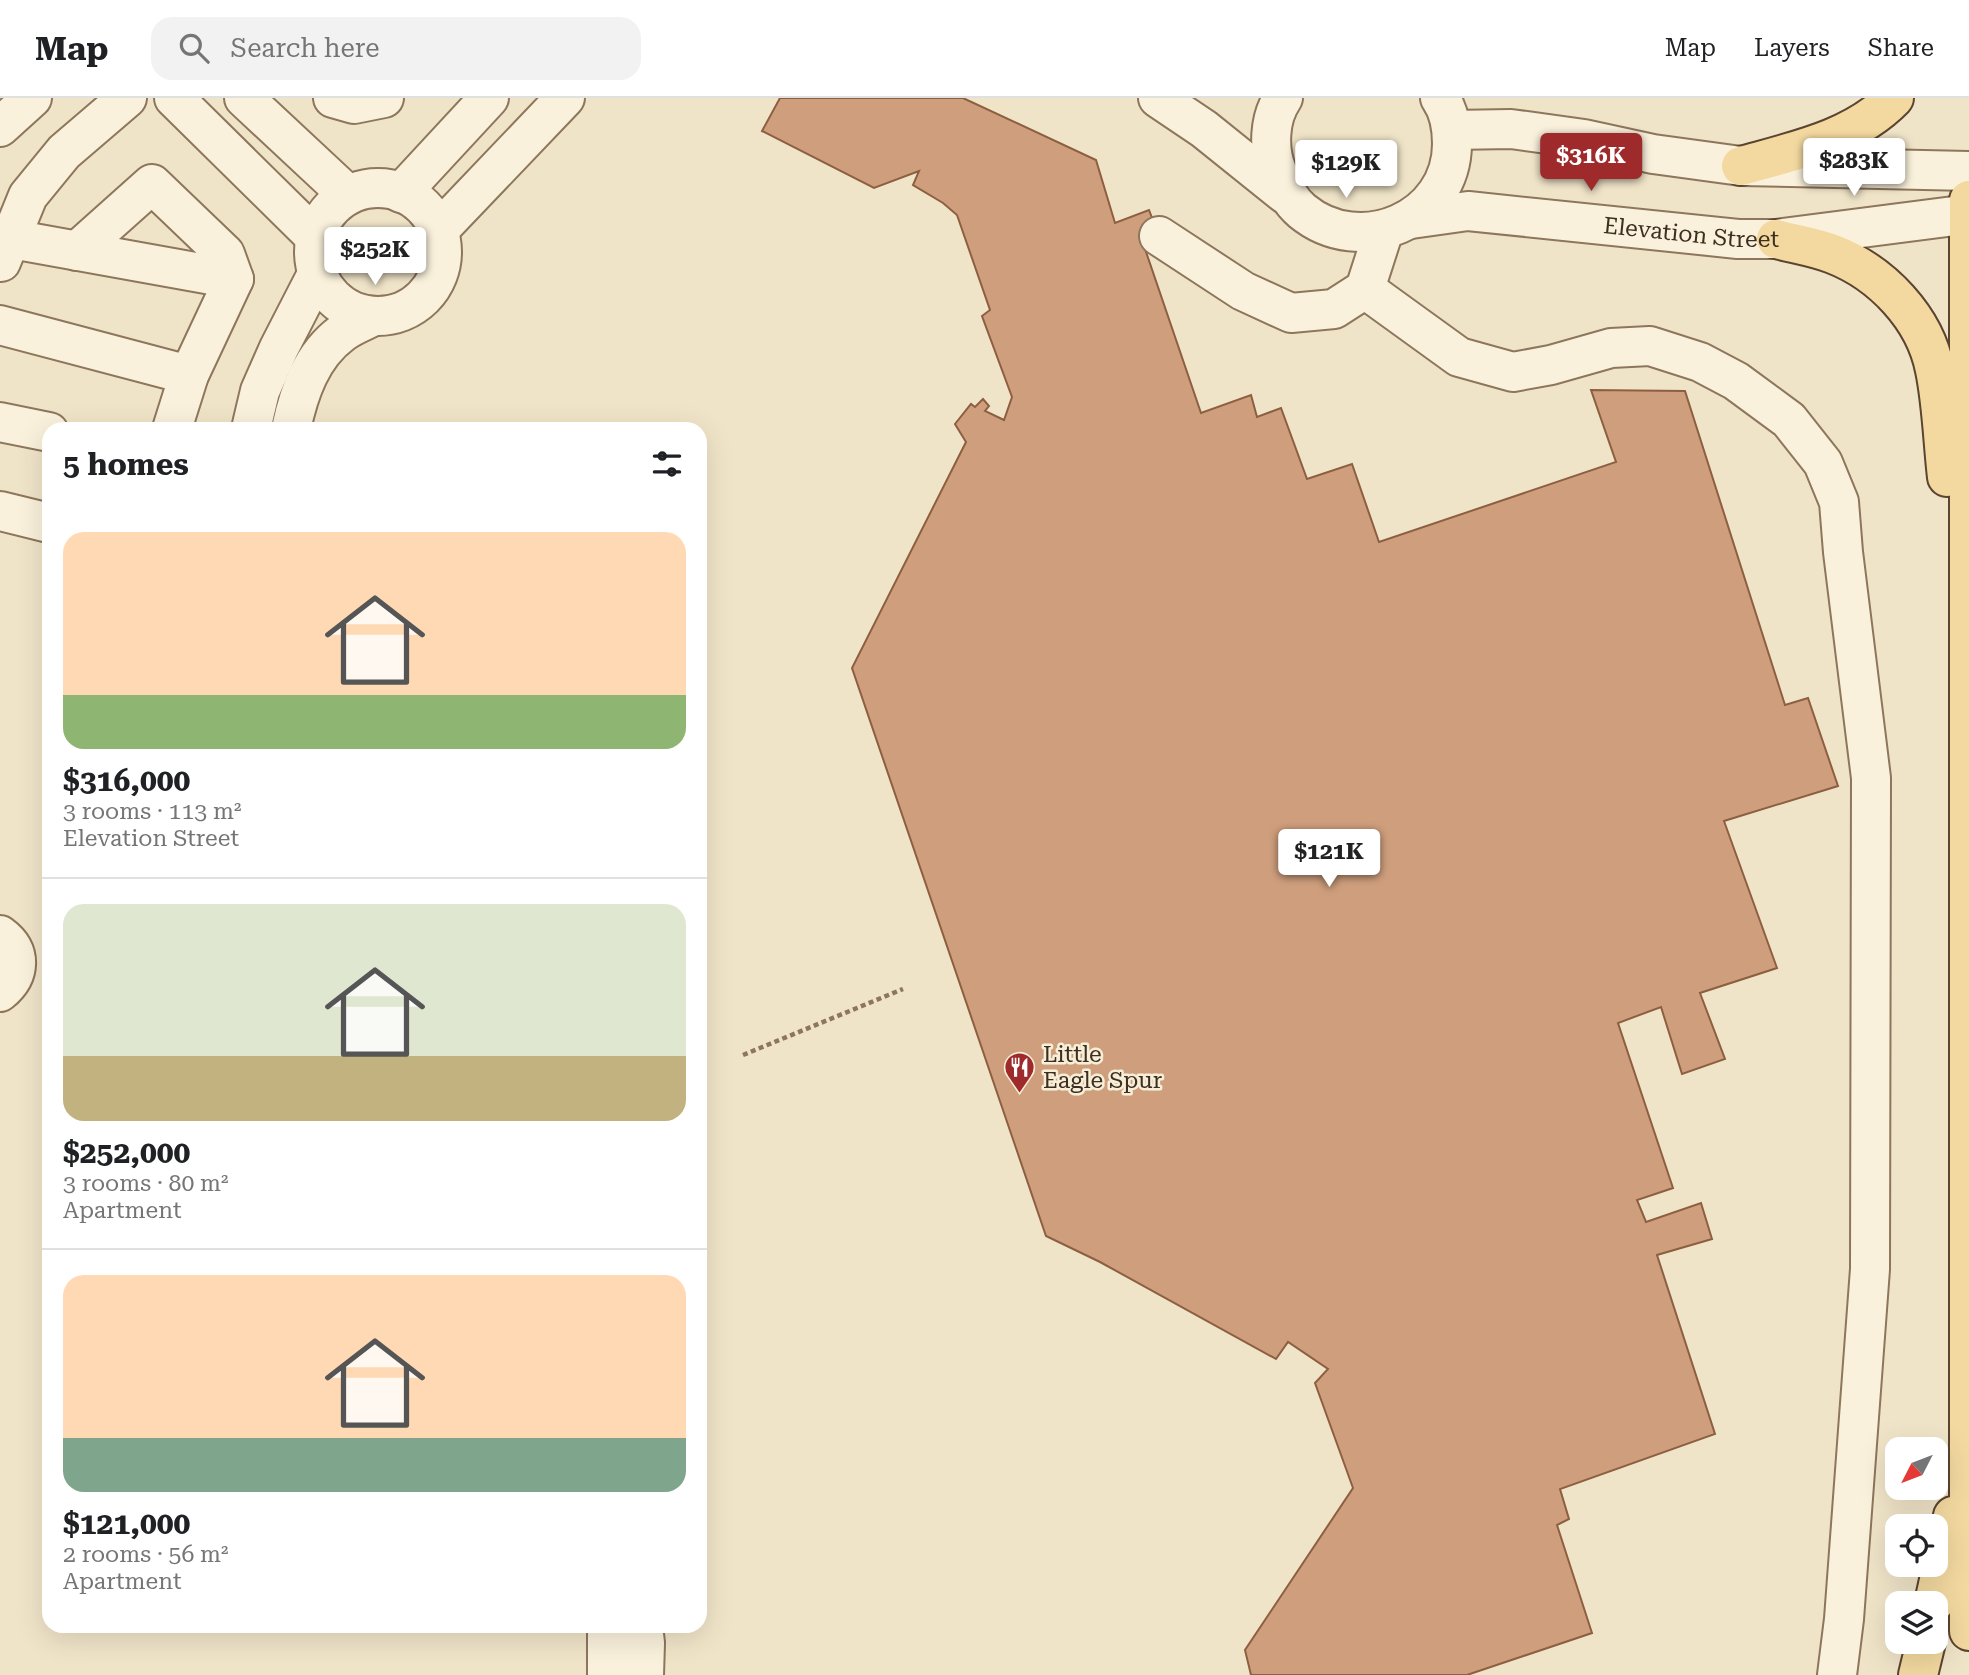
<!DOCTYPE html>
<meta charset="utf-8">
<style>
body{margin:0;font-family:"Roboto Serif",serif;background:#f2f2f2;color:#202124;height:100vh;display:flex;flex-direction:column;font-size:26px;white-space:nowrap}
*{box-sizing:border-box;margin:0}
p{font-size:23px;color:#757577}
.icon{flex:none;width:38px;height:38px;fill:none;stroke:currentColor;stroke-width:2;stroke-linecap:round;stroke-linejoin:round}
.map{position:relative;flex:1;overflow:hidden}
.sheet{position:absolute;left:42px;top:324px;width:665px;height:1211px;display:flex;flex-direction:column;background:#fff;border-radius:21px;box-shadow:0 7px 28px #0002}
.sheet>*{flex:none}
.needle{width:46px;rotate:228deg}
.tools{position:absolute;left:1885px;top:1339px;display:grid;gap:14px}
.tools a{display:grid;place-items:center;width:63px;height:63px;border-radius:14px;background:#fff;box-shadow:0 7px 28px #0002;font-size:35px}
.price{position:absolute;translate:-50% -60px;padding:0 16px;border-radius:7px;background:#fff;color:#222;font-size:23px;line-height:46px;filter:drop-shadow(0 2px 4px #0008)}
.price::after{content:'';position:absolute;left:50%;top:42px;width:21px;height:16px;margin-left:-10px;background:inherit;clip-path:polygon(0 0,100% 0,50% 100%)}
.price.current{background:#9e2a2b;color:#fff}
ul{padding:0;list-style:none}
li{display:grid;align-content:center;gap:14px;height:371px;padding:0 21px}
li+li{border-top:2px solid #e0e0e0}
li span{display:grid;place-items:center;height:217px;border-radius:21px;color:#555}
li>.icon{margin-inline-start:auto}
span .icon{width:126px;height:126px;fill:#fffc;stroke-width:1}
li b{font-size:30px}
h2{display:flex;justify-content:space-between;align-items:center;height:84px;padding:0 21px;font-size:30px}
header{display:flex;align-items:center;gap:42px;box-sizing:border-box;height:98px;padding:0 35px;background:#fff;border-bottom:2px solid #e0e0e0}
header strong{font-size:33px}
nav{display:flex;gap:38px;margin-inline-start:auto;font-size:24px}
.search{width:490px;height:63px;background:#f2f2f2;display:flex;align-items:center;gap:18px;box-sizing:border-box;padding:0 24px;border-radius:21px;color:#757577;font-size:26px}
.map>svg:first-child{display:block}
.building{fill:#cf9f7d;stroke:#8d5f41;stroke-width:2}
.lines{fill:none;stroke-linecap:round;stroke-linejoin:round}
.minor-casing{stroke:#8d765c;stroke-width:42}
.major-casing{stroke:#5b4430;stroke-width:42}
.path{stroke:#8d765c;stroke-width:4.5;stroke-dasharray:5 3.5;stroke-linecap:butt}
.minor{stroke:#faf1dc;stroke-width:38}
.major{stroke:#f3d9a0;stroke-width:38}
.labels{text-anchor:middle;dominant-baseline:central;stroke-width:5;stroke-linejoin:round;paint-order:stroke}
.street-label{font-size:23px;fill:#3d2e20;stroke:#f7eed8}
.poi-label{font-size:23px;fill:#3d2e20;stroke:#f7eed8;text-anchor:start}
</style>
<header>
<strong>Map</strong>
<div class="search"><svg class="icon" aria-label="search" viewBox="0 0 24 24"><circle cx="10" cy="10" r="6"/><path d="M15 15l6 6"/></svg>Search here</div>
<nav><a>Map</a><a>Layers</a><a>Share</a></nav>
</header>
<div class="map">
<svg width="1969" height="1577" viewBox="0 0 1969 1577">
<rect width="100%" height="100%" fill="#f0e4c8"/>
<path class="building" d="M 780,0 L 963,0 L 1096,62 L 1115,125 L 1149,112 L 1159,138 L 1143,145 L 1201,315 L 1251,297 L 1257,319 L 1281,310 L 1307,381 L 1352,366 L 1379,444 L 1616,364 L 1591,292 L 1685,293 L 1785,607 L 1808,600 L 1838,688 L 1724,723 L 1777,870 L 1700,895 L 1725,961 L 1682,976 L 1661,909 L 1618,925 L 1673,1090 L 1637,1102 L 1646,1124 L 1701,1105 L 1712,1141 L 1657,1157 L 1715,1336 L 1560,1391 L 1569,1421 L 1557,1427 L 1592,1535 L 1467,1577 L 1251,1577 L 1245,1552 L 1353,1390 L 1315,1285 L 1328,1271 L 1288,1244 L 1276,1261 L 1100,1164 L 1046,1138 L 852,570 L 966,344 L 955,326 L 971,306 L 975,309 L 983,301 L 989,308 L 985,313 L 1004,322 L 1012,299 L 982,218 L 990,212 L 957,117 L 943,105 L 913,87 L 919,73 L 874,90 L 762,33 Z"/>
<g class="lines">
<defs>
<g id="minor">
<path d="M 174,0 L 315,139"/>
<path d="M 244,0 L 348,97"/>
<path d="M 333,0 L 354,6 L 384,0"/>
<path d="M 1158,0 L 1204,31 L 1285,96"/>
<path d="M 1283,0 C 1269,20 1268,51 1277,73 C 1282,87 1290,103 1302,113 C 1360,161 1452,122 1452,46 C 1452,30 1449,13 1440,0"/>
<path d="M 0,29 L 32,0"/>
<path d="M 1452,32 L 1511,31 L 1584,41 L 1653,56 L 1741,68 L 1969,73"/>
<circle cx="378" cy="154" r="64"/>
<path d="M 401,95 L 489,0"/>
<path id="s1" d="M 1411,121 L 1468,113 L 1738,141 L 1776,141 L 1969,116"/>
<path d="M 438,133 L 565,0"/>
<path d="M 1159,138 L 1243,193 L 1291,215 L 1334,211 L 1365,191 L 1384,132"/>
<path d="M 0,139 L 234,181 L 189,277 L 172,331"/>
<path d="M 77,153 L 152,86 L 225,156 L 234,181"/>
<path d="M 1,164 L 28,98 L 64,54 L 127,0"/>
<path d="M 1365,191 L 1459,259 L 1513,274 L 1551,267 L 1611,250 L 1650,248 L 1700,264 L 1736,283 L 1789,322 L 1823,365 L 1839,404 L 1843,454 L 1871,680 L 1870,1171 L 1844,1521 L 1837,1577"/>
<path d="M 0,227 L 189,277"/>
<path d="M 0,324 L 49,334"/>
<path d="M 251,331 L 260,293 L 279,250 L 317,176"/>
<path d="M 291,331 C 299,294 311,258 342,235 C 351,228 362,224 372,219"/>
<path d="M 0,413 L 49,425"/>
<path d="M 0,837 C 22,853 21,877 0,894"/>
<path d="M 643,1528 L 645,1545 L 644,1577"/>
<path d="M 607,1577 L 607,1528"/>
</g>
<path id="major" d="M 1741,68 C 1795,53 1854,41 1894,0
M 1969,102 L 1969,1533
M 1776,141 C 1795,146 1815,149 1833,156 C 1882,175 1925,220 1935,272 C 1942,305 1943,345 1947,379
M 1934,1505 L 1953,1418
M 1918,1577 L 1926,1544"/>
</defs>
<use href="#minor" class="minor-casing"/>
<use href="#major" class="major-casing"/>
<path class="path" d="M 743,957 L 903,891"/>
<use href="#minor" class="minor"/>
<use href="#major" class="major"/>
</g>
<defs>
<symbol id="restaurant-pin" viewBox="-11 -11 22 30"><path d="M0 17L-7.5 6A9.5 9.5 0 1 1 7.5 6Z" fill="#9e2a2b" stroke="#f7eed8"/><path d="M-5-6h1v4h1v-4h1v4h1v-4h1v5L-1.5 .5V6h-2V.5L-5-1ZM5-6V6H3V1.5H1.5Q1.5-4 5-6Z" fill="#fff"/></symbol>
</defs>
<g fill-rule="evenodd">
<use href="#restaurant-pin" x="1002" y="952" width="35" height="47"/>
</g>
<g class="labels">
<g class="street-label">
<text stroke="none"><textPath href="#s1" startOffset="282">Elevation Street</textPath></text>
</g>
<g class="poi-label">
<text x="1043" y="956">Little<tspan x="1043" dy="26">Eagle Spur</tspan></text>
</g>
</g>
</svg>
<div class="tools">
<a><svg class="needle" viewBox="-14 -14 28 28"><path d="M0-13l5 13h-10z" fill="#e53935"/><path d="M0 13l5-13h-10z" fill="#757577"/></svg></a>
<a><svg class="icon" aria-label="locate" viewBox="0 0 24 24"><circle cx="12" cy="12" r="6"/><path d="M12 2v4M12 18v4M2 12h4M18 12h4"/></svg></a>
<a><svg class="icon" aria-label="layers" viewBox="0 0 24 24"><path d="M12 4l9 5-9 5-9-5zM3 14l9 5 9-5"/></svg></a>
</div>
<b class="price current" style="left:1591px;top:95px">$316K</b>
<b class="price" style="left:1854px;top:100px">$283K</b>
<b class="price" style="left:1346px;top:102px">$129K</b>
<b class="price" style="left:375px;top:189px">$252K</b>
<b class="price" style="left:1329px;top:791px">$121K</b>
<section class="sheet">
<h2>5 homes<svg class="icon" aria-label="filters" viewBox="0 0 24 24"><path d="M4 7h16M4 17h16"/><circle cx="9" cy="7" r="2"/><circle cx="15" cy="17" r="2"/></svg></h2>
<ul>
<li><span style="background:linear-gradient(#ffd9b3 75%,#8fb573 0)"><svg class="icon" aria-label="home" viewBox="0 0 24 24"><path d="M3 11l9-7 9 7M6 9v11h12V9"/></svg></span><div><b>$316,000</b><p>3 rooms · 113 m²</p><p>Elevation Street</p></div></li>
<li><span style="background:linear-gradient(#dfe7d0 70%,#c2b280 0)"><svg class="icon" aria-label="home" viewBox="0 0 24 24"><path d="M3 11l9-7 9 7M6 9v11h12V9"/></svg></span><div><b>$252,000</b><p>3 rooms · 80 m²</p><p>Apartment</p></div></li>
<li><span style="background:linear-gradient(#ffd9b3 75%,#7fa58c 0)"><svg class="icon" aria-label="home" viewBox="0 0 24 24"><path d="M3 11l9-7 9 7M6 9v11h12V9"/></svg></span><div><b>$121,000</b><p>2 rooms · 56 m²</p><p>Apartment</p></div></li>
</ul>
</section>
</div>
